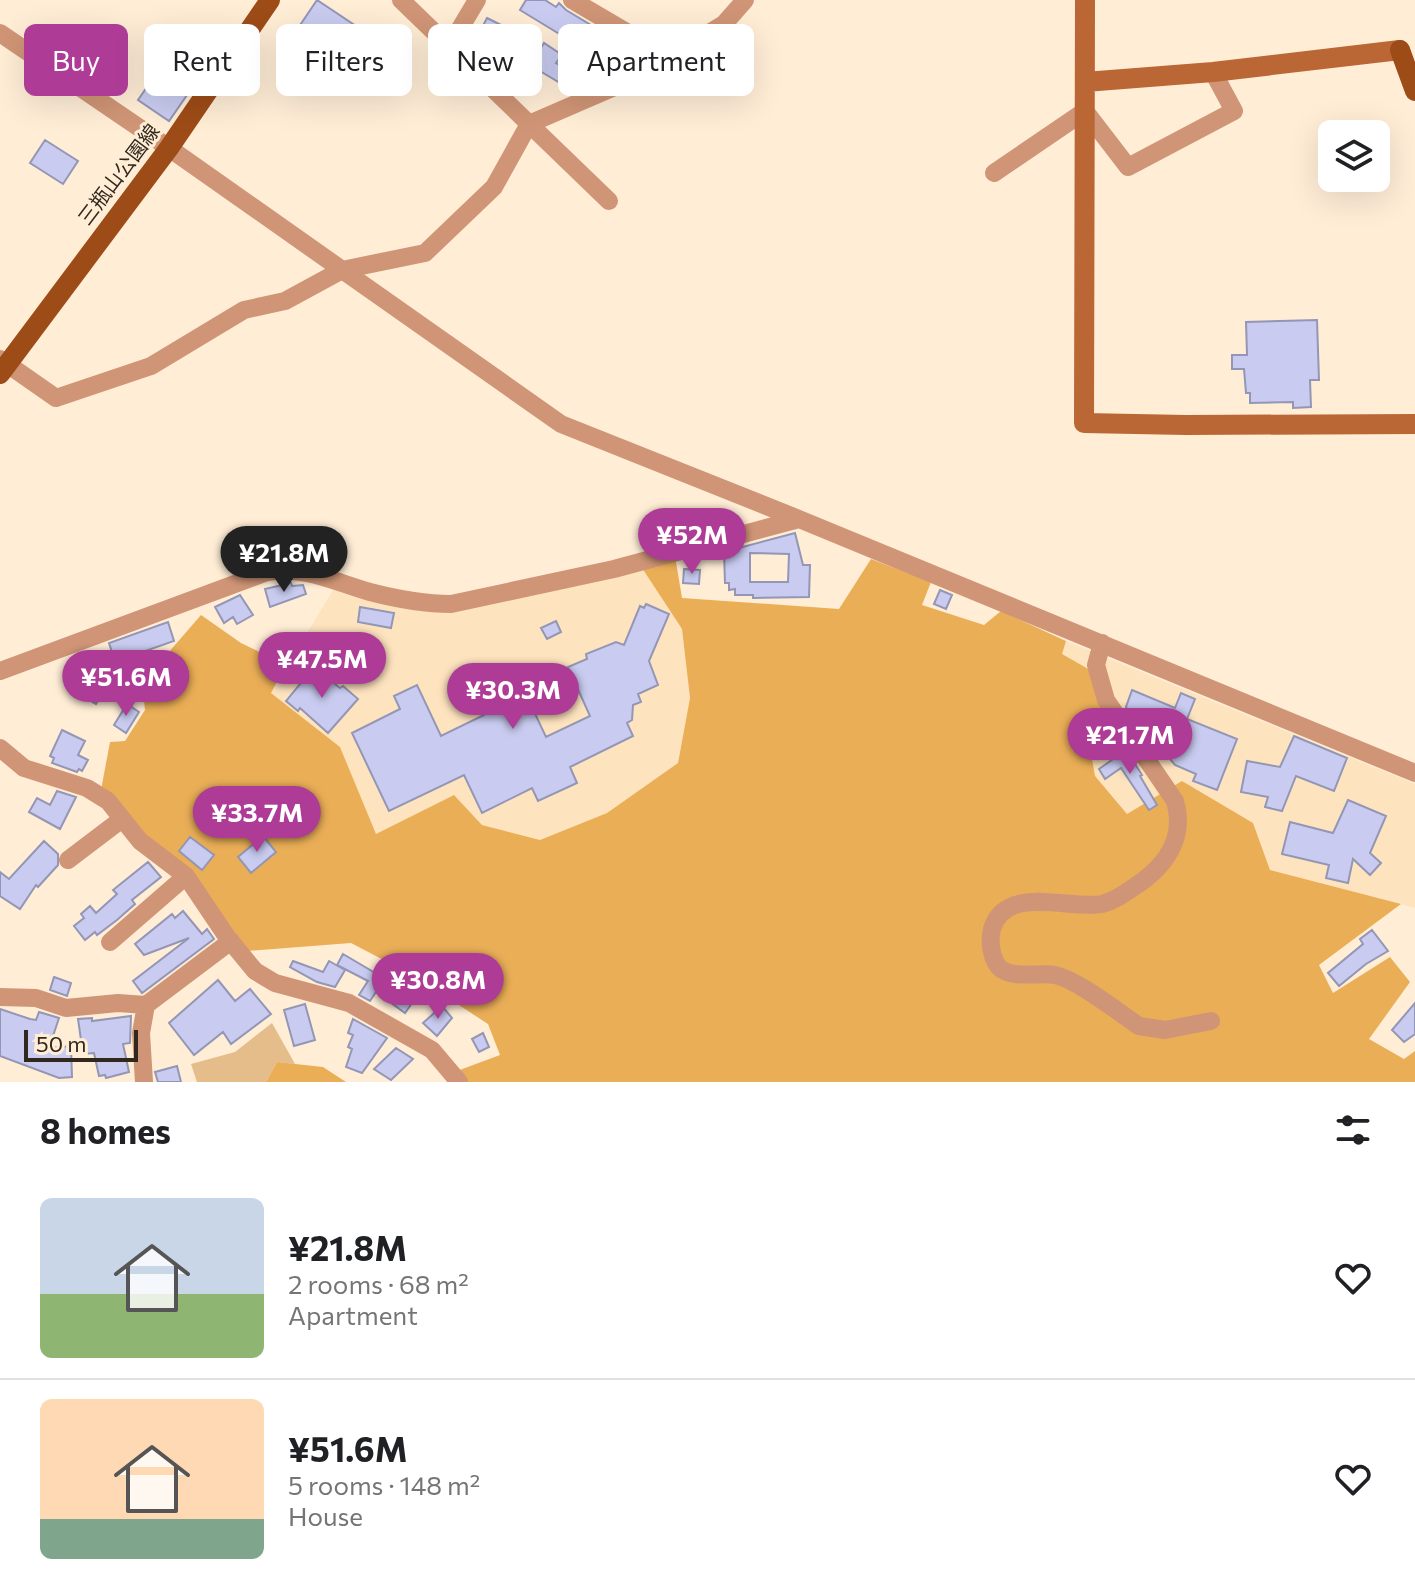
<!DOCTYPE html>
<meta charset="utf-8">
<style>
body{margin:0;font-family:Commissioner,"Noto Sans JP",sans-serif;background:#f2f2f2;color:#202124;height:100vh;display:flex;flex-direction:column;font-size:30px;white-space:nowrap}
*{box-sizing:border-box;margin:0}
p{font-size:26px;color:#757577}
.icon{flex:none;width:44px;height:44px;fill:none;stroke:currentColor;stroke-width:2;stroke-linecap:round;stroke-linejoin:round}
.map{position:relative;height:1082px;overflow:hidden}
.panel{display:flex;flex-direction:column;background:#fff;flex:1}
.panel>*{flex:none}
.banner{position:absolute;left:24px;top:24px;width:800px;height:72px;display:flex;gap:16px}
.fabs{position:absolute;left:1318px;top:120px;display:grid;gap:16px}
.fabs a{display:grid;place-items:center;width:72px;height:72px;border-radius:12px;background:#fff;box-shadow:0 8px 32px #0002;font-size:40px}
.scale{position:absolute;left:24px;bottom:20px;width:114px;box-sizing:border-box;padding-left:8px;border:4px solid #31281d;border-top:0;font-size:22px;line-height:28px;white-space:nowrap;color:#31281d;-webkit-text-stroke:6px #ffedd6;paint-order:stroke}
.price{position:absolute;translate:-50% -68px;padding:0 18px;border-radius:28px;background:#ae3c97;color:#fff;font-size:26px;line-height:52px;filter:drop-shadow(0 2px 4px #0008)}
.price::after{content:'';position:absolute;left:50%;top:48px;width:24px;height:18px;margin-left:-12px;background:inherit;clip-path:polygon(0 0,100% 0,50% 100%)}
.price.active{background:#222;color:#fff}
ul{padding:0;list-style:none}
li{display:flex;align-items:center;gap:24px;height:200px;padding:0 40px}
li+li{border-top:2px solid #e0e0e0}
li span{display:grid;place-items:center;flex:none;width:224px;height:160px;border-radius:12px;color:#555}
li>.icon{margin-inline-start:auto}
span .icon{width:96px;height:96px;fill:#fffc;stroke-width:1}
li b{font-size:34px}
h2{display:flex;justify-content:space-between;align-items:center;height:96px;padding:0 40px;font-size:34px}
.tag{padding:0 28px;border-radius:12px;background:#fff;box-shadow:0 8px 32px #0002;font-size:28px;line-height:72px}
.tag.active{background:#ae3c97;color:#fff}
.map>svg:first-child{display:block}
.built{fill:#fee3bf}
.green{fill:#e4bd8a}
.forest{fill:#eaae57}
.building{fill:#c9ccf0;stroke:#9396b4;stroke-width:2;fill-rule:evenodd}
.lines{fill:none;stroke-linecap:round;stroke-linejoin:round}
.street{stroke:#d09576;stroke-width:18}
.secondary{stroke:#bb6635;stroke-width:20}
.primary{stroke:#9e4c17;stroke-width:20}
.labels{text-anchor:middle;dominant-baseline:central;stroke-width:6;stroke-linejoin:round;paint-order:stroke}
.street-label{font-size:20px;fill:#31281d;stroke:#ffedd6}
</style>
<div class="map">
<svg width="1415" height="1082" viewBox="0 0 1415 1082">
<rect width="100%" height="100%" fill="#ffedd6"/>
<path class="built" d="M 642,568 L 682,629 L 690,698 L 678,763 L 607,813 L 540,840 L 482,825 L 454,795 L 376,835 L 340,747 L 271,693 L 336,585 L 432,612 Z
M 1066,641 L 1415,784 L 1415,908 L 1270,870 L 1253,823 L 1127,814 L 1095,776 L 1089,741 L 1127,720 L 1061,654 Z"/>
<path class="green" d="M 272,1023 L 295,1064 L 277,1062 L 266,1082 L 197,1082 L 191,1064 L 235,1052 Z"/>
<path class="forest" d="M 675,556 L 682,598 L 839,609 L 871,559 L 931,582 L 922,605 L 984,625 L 1001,611 L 1066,641 L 1062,654 L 1097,674 L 1128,719 L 1089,741 L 1095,776 L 1127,814 L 1182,781 L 1253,823 L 1270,870 L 1401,904 L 1319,965 L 1333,993 L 1390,957 L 1410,982 L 1369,1039 L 1404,1059 L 1415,1051 L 1415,1082 L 465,1082 L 457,1071 L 500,1055 L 488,1024 L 416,977 L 351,943 L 247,951 L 147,837 L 101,790 L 110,742 L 125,741 L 145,710 L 142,683 L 201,615 L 241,643 L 286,665 L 271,693 L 340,747 L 376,834 L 454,795 L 482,825 L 540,840 L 607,813 L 678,763 L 690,698 L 682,629 L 642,568 Z
M 277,1062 L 323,1067 L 346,1082 L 266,1082 Z"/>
<path class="building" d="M 317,0 L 356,26 L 325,73 L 286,46 Z
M 526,0 L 545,0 L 556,7 L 559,3 L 566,10 L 616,40 L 610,49 L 605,46 L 602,51 L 565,29 L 561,35 L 520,10 Z
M 487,18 L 507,28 L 505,31 L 537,54 L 544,43 L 562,55 L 556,63 L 573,74 L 565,86 L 518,58 L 506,73 L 492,62 L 495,58 L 472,47 Z
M 183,35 L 214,56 L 169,121 L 138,100 Z
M 45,140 L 78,161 L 63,184 L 30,163 Z
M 1317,320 L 1319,380 L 1310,380 L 1311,407 L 1293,408 L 1293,402 L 1250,403 L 1250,393 L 1246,393 L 1244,369 L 1232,369 L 1232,355 L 1247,355 L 1246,322 Z
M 795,533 L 803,565 L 810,565 L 809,597 L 753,598 L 753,595 L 735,595 L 735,589 L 729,590 L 729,583 L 725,583 L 724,552 ZM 750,553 L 789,554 L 788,582 L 750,582 Z
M 684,569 L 700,570 L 699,584 L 683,583 Z
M 291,583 L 292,586 L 303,585 L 306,594 L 270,607 L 265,589 Z
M 940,590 L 952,595 L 946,609 L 934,604 Z
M 240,595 L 253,615 L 237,624 L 233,617 L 224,623 L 215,607 Z
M 646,604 L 669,614 L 649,661 L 658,685 L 638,694 L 641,702 L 633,705 L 632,720 L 627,723 L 633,736 L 570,767 L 577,783 L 538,801 L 532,788 L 482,813 L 464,775 L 389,811 L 352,733 L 400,709 L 394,696 L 417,685 L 441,736 L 484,715 L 478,700 L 510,685 L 520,708 L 530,703 L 546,737 L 590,716 L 568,667 L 587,659 L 586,654 L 616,642 L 624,645 L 640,606 L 644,608 Z
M 360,607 L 394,613 L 391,628 L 358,622 Z
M 556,621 L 561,632 L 547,639 L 541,628 Z
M 168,622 L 174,641 L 131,656 L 147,666 L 127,696 L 109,643 Z
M 314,667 L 340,688 L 343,686 L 358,699 L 328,733 L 300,708 L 298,711 L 286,701 Z
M 91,672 L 108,682 L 96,704 L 78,693 Z
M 1132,690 L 1175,708 L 1181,693 L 1195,699 L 1187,719 L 1237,739 L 1217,790 L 1193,781 L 1196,774 L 1175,765 L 1156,742 L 1157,736 L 1143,730 L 1150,720 L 1128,711 L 1126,707 Z
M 127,704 L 139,712 L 126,733 L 114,725 Z
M 62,730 L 85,741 L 78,755 L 88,760 L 82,771 L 79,769 L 77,772 L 52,763 L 54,758 L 50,756 Z
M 1294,736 L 1347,758 L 1334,791 L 1296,776 L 1282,811 L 1265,807 L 1268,797 L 1241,792 L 1247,761 L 1280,767 Z
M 1126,750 L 1142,775 L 1140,776 L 1157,805 L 1149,810 L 1121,768 L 1105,779 L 1099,769 Z
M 57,791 L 76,797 L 60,829 L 29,812 L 37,798 L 50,805 Z
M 1348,800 L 1386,816 L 1370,853 L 1381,863 L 1370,875 L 1353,859 L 1348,883 L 1326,878 L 1329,865 L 1282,854 L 1290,822 L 1333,833 Z
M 263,836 L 276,852 L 251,873 L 238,857 Z
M 190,837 L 214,855 L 202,870 L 179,851 Z
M 44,841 L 58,854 L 58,865 L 38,887 L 36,885 L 20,909 L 0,896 L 0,872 L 9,879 Z
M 148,862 L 161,877 L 132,900 L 135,904 L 117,920 L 97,935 L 95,932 L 85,940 L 74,926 L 84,918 L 81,914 L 90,906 L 96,913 L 117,894 L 113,890 Z
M 183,911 L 202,934 L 207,929 L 214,939 L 142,993 L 133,981 L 189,938 L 144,955 L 135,944 L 172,914 L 175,918 Z
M 1372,930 L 1388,951 L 1366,964 L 1339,986 L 1328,973 L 1363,944 L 1360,939 Z
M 343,954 L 394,984 L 395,981 L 417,996 L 405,1013 L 376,992 L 370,1001 L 359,995 L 368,981 L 337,965 Z
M 293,961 L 323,972 L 329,961 L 345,970 L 335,987 L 317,982 L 290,967 Z
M 54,977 L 71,983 L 67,996 L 50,990 Z
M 218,980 L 235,1001 L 250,989 L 271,1014 L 231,1044 L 223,1032 L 194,1055 L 169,1023 Z
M 1415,1003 L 1415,1034 L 1404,1042 L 1392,1030 Z
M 305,1004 L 315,1040 L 294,1046 L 284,1010 Z
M 442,1006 L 452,1018 L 437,1036 L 423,1023 Z
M 0,1009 L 30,1019 L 36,1020 L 39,1012 L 59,1018 L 49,1048 L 71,1046 L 72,1077 L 59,1078 L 0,1056 Z
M 131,1016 L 130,1043 L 123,1044 L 129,1072 L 106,1078 L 105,1075 L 99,1076 L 94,1053 L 83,1054 L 78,1019 L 92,1018 L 92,1021 Z
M 353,1019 L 387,1038 L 362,1073 L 346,1067 L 352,1049 L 348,1047 L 353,1035 L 348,1033 Z
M 483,1033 L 489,1047 L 479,1052 L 472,1039 Z
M 396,1048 L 413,1059 L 391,1080 L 374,1069 Z
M 177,1066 L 181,1082 L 158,1082 L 155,1072 Z"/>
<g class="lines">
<path class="street" d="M 401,0 L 609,201
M 572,0 L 669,57
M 0,33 L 169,148 L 561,424 L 799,519 L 1415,773
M 449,47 L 477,0
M 994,173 L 1085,111 L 1128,167 L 1234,111 L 1213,72
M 0,359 L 56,398 L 151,366 L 244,310 L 285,301 L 342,270 L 425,253 L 494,187 L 529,124 L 633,79 L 724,24 L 745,0
M 1102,643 L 1096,665 L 1106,700 L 1175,801 C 1186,838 1165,867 1134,887 C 1124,894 1114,901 1102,904 C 1070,910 1005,884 992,929 C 989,941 991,961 1001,969 C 1015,979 1039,972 1055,975 C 1078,980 1118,1012 1139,1026 L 1165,1030 L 1211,1021
M 0,671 L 267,572 C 305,566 335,582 370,592 C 397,599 423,604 451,604 L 614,569 L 799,519
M 0,748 L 24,768 L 87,788 L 108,801 L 140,841 L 186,876 L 227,937 L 255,971 L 275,983 L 349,1003 L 432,1050 L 459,1082
M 68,860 L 122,819
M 110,942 L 186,876
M 0,997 L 36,998 L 66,1008 L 118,1003 L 146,1005 L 231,941
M 144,1082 L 141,1033 L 146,1005"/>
<path class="secondary" d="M 1085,0 L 1084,423 L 1186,425 L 1415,424
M 1085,82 L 1213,72 L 1400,50"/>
<path class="primary" d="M 1400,50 L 1415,91
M 0,374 L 169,148 L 270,0"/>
</g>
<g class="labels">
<g class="street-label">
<text transform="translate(118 174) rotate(-53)">三瓶山公園線</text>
</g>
</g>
</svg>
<div class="fabs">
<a><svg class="icon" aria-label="layers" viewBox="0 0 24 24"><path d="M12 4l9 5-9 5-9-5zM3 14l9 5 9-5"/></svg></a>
</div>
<div class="scale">50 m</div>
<b class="price" style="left:692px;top:576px">¥52M</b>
<b class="price active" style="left:284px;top:594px">¥21.8M</b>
<b class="price" style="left:322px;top:700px">¥47.5M</b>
<b class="price" style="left:126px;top:718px">¥51.6M</b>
<b class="price" style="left:513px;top:731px">¥30.3M</b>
<b class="price" style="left:1130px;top:776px">¥21.7M</b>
<b class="price" style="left:257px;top:854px">¥33.7M</b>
<b class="price" style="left:438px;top:1021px">¥30.8M</b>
<div class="banner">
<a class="tag active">Buy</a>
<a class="tag">Rent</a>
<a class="tag">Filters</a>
<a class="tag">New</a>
<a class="tag">Apartment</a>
</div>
</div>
<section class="panel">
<h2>8 homes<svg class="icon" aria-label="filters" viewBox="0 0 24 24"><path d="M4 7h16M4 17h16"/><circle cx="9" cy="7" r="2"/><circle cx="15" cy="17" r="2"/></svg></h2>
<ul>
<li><span style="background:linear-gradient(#c9d6e8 60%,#8fb573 0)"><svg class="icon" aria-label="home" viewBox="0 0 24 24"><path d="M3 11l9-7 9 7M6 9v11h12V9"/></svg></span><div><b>¥21.8M</b><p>2 rooms · 68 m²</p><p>Apartment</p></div><svg class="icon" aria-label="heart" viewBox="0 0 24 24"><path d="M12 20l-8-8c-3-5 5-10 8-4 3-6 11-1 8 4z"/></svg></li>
<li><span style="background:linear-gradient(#ffd9b3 75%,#7fa58c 0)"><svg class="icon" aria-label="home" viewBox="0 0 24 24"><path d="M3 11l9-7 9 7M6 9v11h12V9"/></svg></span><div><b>¥51.6M</b><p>5 rooms · 148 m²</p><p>House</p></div><svg class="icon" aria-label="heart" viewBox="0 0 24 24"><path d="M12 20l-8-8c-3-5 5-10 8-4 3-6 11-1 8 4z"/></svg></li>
</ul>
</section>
